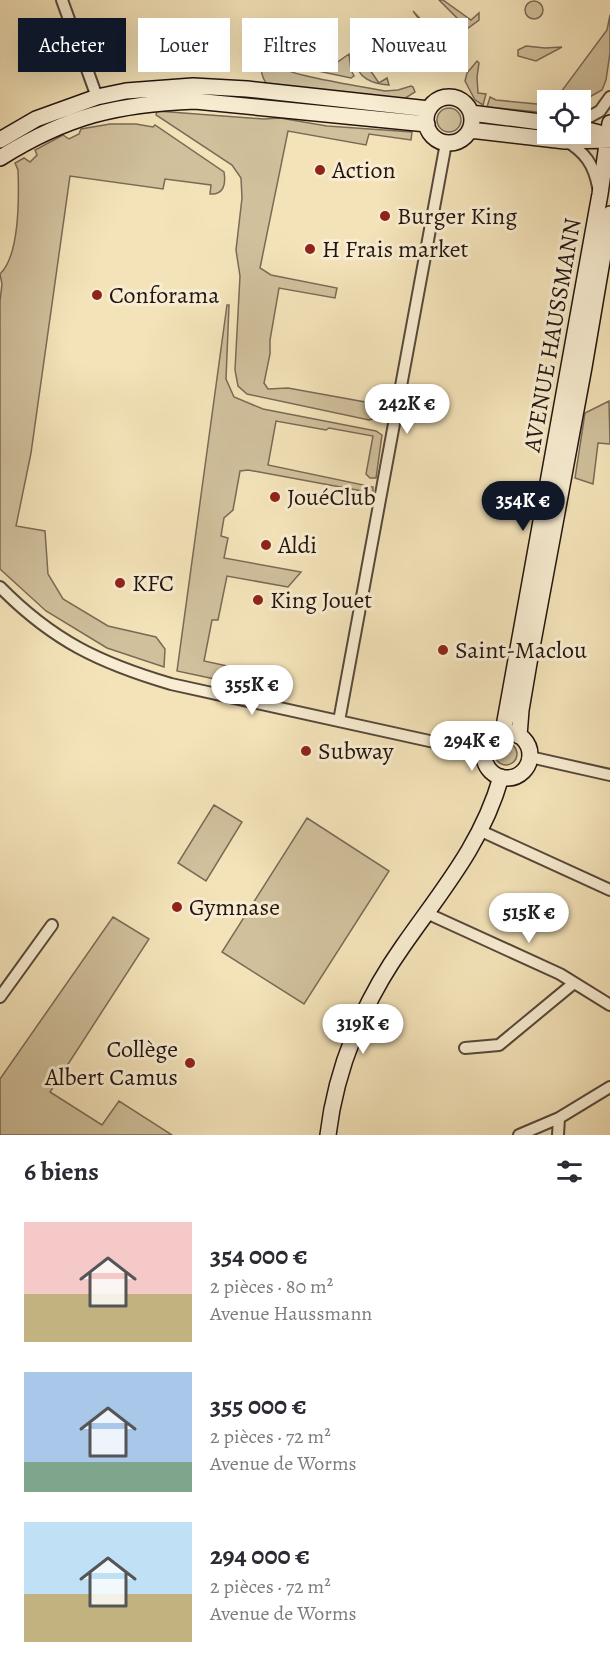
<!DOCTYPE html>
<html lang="fr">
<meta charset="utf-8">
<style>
body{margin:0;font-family:Alegreya,serif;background:#f2f2f3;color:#2b2b33;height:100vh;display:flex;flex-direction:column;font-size:22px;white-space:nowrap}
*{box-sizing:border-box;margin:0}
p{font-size:20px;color:#7c7c81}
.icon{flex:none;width:33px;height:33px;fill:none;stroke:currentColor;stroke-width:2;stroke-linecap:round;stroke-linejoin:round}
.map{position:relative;height:1135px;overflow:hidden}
.drawer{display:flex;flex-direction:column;background:#fff;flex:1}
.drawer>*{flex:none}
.hud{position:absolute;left:18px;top:18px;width:574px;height:54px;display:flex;gap:12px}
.fabs{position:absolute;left:537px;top:90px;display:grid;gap:12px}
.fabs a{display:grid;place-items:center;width:54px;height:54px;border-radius:0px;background:#fff;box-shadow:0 6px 24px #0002;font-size:30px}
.price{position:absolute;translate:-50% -51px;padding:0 14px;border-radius:21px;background:#fff;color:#222;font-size:20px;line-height:39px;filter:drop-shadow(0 2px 3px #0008)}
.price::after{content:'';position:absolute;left:50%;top:36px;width:18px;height:14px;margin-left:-9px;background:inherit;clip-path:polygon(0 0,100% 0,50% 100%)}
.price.active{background:#111827;color:#fff}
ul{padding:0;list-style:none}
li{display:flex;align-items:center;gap:18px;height:150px;padding:0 24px}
li span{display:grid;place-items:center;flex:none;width:168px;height:120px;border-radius:0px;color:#555}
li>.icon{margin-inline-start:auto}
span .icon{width:72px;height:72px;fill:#fffc;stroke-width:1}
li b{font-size:26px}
h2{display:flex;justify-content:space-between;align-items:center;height:72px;padding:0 24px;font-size:26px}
.chip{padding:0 21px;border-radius:0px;background:#fff;box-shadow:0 6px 24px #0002;font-size:21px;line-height:54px}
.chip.active{background:#111827;color:#fff}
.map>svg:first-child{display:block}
.green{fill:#d0c09c;stroke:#7a6a56;stroke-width:1.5}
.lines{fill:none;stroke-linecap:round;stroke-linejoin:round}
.street-casing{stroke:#57483a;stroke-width:14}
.secondary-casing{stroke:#23150f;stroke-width:18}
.street{stroke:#f8edd2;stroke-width:10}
.secondary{stroke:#f8edd2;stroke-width:15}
.poi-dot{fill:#8f2418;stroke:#f8edd2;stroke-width:2}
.labels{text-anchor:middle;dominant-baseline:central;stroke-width:6;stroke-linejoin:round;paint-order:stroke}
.poi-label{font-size:24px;fill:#23150f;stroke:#f8edd2;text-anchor:start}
.street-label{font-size:24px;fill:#23150f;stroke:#f8edd2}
</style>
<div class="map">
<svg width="610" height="1135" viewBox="0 0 610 1135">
<rect width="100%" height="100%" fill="#f4e3b9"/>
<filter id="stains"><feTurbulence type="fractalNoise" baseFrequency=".00333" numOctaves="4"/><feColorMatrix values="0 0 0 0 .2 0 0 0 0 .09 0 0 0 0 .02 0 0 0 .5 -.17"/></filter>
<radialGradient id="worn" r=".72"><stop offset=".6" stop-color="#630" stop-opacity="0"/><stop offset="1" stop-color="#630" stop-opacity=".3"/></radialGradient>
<path class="green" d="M 439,0 L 443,0 L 471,20 L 479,13 L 479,20 L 463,32 L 458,30 L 464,25 Z
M525 10a9 9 0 1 1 18 0a9 9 0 1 1-18 0Z
M 413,11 L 444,44 L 451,38 L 451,43 L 438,57 L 433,53 L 440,48 Z
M 610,15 L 610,53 L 606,80 L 602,90 L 581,102 L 555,100 L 607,30 Z
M 262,41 L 270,42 C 270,49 270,58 275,64 C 286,76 366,87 385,91 L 398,90 L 411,86 L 413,87 L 415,92 L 404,99 L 268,85 C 257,75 262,54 262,41 Z
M 526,46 L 545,48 L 562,47 L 536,61 L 518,56 L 518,50 Z
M 362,47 L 365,49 L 358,53 L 379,83 L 387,78 L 389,85 C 373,84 356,78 356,60 C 356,54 357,51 362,47 Z
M 349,54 L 351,70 L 354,76 L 351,78 L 313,70 L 336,63 Z
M 477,61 L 479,63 L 477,77 L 478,93 L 486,94 L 483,105 L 475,100 L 465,81 L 467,73 Z
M 490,97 L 496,100 L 547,105 L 547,113 L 487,107 Z
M437 120a12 12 0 1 1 24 0a12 12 0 1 1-24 0Z
M 157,111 L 264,119 L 280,118 L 327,126 L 412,132 L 411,140 L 369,134 L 366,145 L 288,131 L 260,268 L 271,275 L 337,288 L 335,298 L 279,288 L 270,340 L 270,354 L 264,383 L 268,389 L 288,388 L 365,402 L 365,406 L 387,410 L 384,410 L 383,416 L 369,420 L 247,394 L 238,386 L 235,370 L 240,276 L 236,250 L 242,198 L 241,178 L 232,165 L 156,115 Z
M 110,124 L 136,124 L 153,127 L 155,125 L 224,172 C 226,184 224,195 210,194 L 211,185 L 165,179 L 163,189 L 70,176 L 31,453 L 16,526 L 45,531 L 48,574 L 63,599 L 108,626 L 156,637 L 165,649 L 164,667 L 107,648 L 46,611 L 0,569 L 0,301 L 2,284 L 0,274 C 20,255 19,197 18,170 L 15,163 L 24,158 L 30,162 L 37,155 L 35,150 L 63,135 L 69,139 L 79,134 L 81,129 Z
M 227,305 L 229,305 L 226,379 L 234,397 L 263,409 L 376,431 L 382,435 L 376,478 L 370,478 L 366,474 L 373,436 L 329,428 L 326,430 L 276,421 L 268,465 L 373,487 L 373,493 L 248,470 L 240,471 L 233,510 L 224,518 L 221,536 L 228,538 L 224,558 L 301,572 L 288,587 L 227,576 L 218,620 L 212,620 L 204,661 L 255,672 L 266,690 L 177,671 Z
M 609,401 L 610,444 L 598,443 L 593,484 L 575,478 L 585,413 Z
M495 754a11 11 0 1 1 22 0a11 11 0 1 1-22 0Z
M 214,805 L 242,822 L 206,881 L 178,863 Z
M 307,818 L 389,871 L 304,1004 L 222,952 Z
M 113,917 L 149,939 L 50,1092 L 102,1125 L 119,1101 L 172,1135 L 0,1135 L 0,1079 Z"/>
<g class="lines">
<defs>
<path id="street" d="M 62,0 L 97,97
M 580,122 L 600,111 L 610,97
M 566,141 C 585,152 594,165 598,187
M 0,587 C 53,641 100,663 171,684 L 484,753
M 339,721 L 446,143
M 530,757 L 610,775
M 481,831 L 610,890
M 428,912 L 433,916 L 560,974 L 610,1005
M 0,997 L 52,925
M 465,1048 L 499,1045 L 574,983
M 519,1135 L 559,1118 L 610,1087
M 558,1135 L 559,1118"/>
<path id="secondary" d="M426 120a23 23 0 1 1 46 0a23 23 0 1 1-46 0Z
M 471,113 L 548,123
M 580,128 L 607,135
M 470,130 L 565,141 L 610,140
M 0,140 L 36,119 L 97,97 L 126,91 L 193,86 L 247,89 L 429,109
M 0,158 C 67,116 117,104 195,101 L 427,124
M 503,732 L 600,194 L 610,123
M484 755a23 23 0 1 1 46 0a23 23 0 1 1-46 0Z
M 519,736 L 521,710 L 529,663 L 584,367 L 610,214
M 328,1135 C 336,1067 364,1001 403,946 C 442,890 482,844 501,777"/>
</defs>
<use href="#street" class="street-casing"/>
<use href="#secondary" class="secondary-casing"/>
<use href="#street" class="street"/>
<use href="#secondary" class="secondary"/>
</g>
<g class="poi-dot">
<circle cx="320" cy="170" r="6"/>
<circle cx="385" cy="216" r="6"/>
<circle cx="310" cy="249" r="6"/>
<circle cx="97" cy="295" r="6"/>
<circle cx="275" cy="497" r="6"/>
<circle cx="266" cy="545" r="6"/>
<circle cx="120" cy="583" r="6"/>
<circle cx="258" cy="600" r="6"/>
<circle cx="443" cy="650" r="6"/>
<circle cx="306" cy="751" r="6"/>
<circle cx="177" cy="907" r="6"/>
<circle cx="190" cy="1063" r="6"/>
</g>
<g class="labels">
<g class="poi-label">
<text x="332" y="170">Action</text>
<text x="397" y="216">Burger King</text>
<text x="322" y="249">H Frais market</text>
<text x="109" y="295">Conforama</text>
<text x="287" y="497">JouéClub</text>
<text x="278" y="545">Aldi</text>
<text x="132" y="583">KFC</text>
<text x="270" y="600">King Jouet</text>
<text x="455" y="650">Saint-Maclou</text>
<text x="318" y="751">Subway</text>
<text x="189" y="907">Gymnase</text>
<text x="178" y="1049" text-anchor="end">Collège<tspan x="178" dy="28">Albert Camus</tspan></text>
</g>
<g class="street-label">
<text transform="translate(552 335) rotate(-80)">AVENUE HAUSSMANN</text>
</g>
</g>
<rect width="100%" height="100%" filter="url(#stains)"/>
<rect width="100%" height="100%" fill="url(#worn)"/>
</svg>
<div class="fabs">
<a><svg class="icon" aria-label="locate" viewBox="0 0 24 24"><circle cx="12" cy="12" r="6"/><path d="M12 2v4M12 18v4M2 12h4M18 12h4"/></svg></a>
</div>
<b class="price" style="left:407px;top:435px">242K €</b>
<b class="price active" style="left:523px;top:532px">354K €</b>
<b class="price" style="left:252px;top:716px">355K €</b>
<b class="price" style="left:472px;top:772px">294K €</b>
<b class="price" style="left:529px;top:944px">515K €</b>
<b class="price" style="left:363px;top:1055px">319K €</b>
<div class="hud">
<a class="chip active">Acheter</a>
<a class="chip">Louer</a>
<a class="chip">Filtres</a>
<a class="chip">Nouveau</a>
</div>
</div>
<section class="drawer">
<h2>6 biens<svg class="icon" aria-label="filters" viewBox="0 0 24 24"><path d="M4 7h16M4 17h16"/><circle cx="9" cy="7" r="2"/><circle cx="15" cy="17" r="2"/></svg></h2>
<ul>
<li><span style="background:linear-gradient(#f6c9c9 60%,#c2b280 0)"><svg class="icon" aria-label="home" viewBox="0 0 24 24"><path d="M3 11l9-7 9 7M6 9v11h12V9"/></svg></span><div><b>354 000 €</b><p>2 pièces · 80 m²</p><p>Avenue Haussmann</p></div></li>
<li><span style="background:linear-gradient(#a9c7e8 75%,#7fa58c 0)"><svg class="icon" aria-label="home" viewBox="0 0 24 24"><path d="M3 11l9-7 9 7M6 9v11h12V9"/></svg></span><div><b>355 000 €</b><p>2 pièces · 72 m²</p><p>Avenue de Worms</p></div></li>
<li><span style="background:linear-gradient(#bfe0f5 60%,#c2b280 0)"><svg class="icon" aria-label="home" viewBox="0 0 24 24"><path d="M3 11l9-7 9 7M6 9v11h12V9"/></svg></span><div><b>294 000 €</b><p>2 pièces · 72 m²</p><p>Avenue de Worms</p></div></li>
</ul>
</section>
